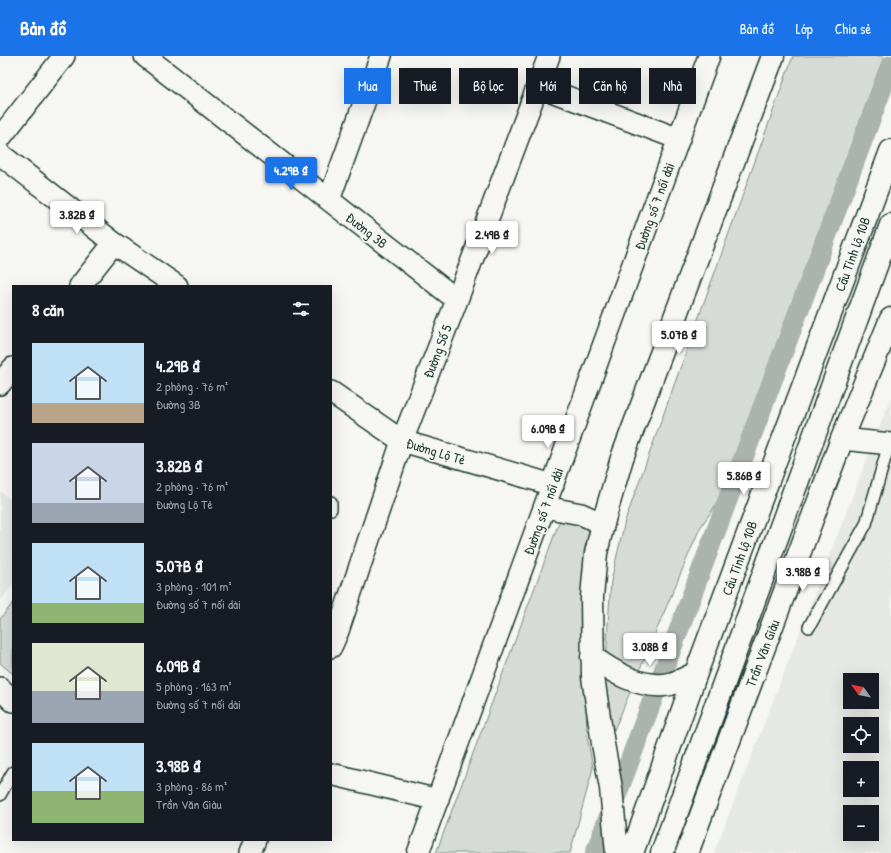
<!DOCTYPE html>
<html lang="vi">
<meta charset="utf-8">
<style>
body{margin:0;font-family:"Patrick Hand",sans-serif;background:#20242c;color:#f1f3f6;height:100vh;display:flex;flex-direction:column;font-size:15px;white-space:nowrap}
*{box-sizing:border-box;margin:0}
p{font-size:13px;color:#9ea1a6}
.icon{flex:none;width:22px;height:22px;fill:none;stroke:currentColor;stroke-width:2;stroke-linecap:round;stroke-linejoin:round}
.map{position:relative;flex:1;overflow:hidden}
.side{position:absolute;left:12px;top:229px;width:320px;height:556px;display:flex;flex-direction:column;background:#171b24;border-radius:0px;box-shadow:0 4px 16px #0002}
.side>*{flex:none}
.top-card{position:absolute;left:344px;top:12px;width:380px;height:36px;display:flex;gap:8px}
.needle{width:26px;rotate:303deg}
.controls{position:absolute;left:843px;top:617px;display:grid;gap:8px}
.controls a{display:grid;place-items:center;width:36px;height:36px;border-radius:0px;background:#171b24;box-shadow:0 4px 16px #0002;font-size:20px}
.price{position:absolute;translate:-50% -34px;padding:0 9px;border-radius:4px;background:#fff;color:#222;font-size:13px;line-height:26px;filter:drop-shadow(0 1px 2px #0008)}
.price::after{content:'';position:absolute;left:50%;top:24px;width:12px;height:9px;margin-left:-6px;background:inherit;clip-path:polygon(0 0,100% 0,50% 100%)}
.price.active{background:#1a73e8;color:#fff}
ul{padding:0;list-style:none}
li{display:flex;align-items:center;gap:12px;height:100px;padding:0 20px}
li span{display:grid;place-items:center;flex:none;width:112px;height:80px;border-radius:0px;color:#555}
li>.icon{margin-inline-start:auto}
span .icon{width:48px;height:48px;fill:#fffc;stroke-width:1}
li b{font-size:17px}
h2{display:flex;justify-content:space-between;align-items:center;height:48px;padding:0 20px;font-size:17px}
.pill{padding:0 14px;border-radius:0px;background:#171b24;box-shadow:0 4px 16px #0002;font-size:14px;line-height:36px}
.pill.active{background:#1a73e8;color:#fff}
header{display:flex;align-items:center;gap:24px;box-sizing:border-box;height:56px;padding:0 20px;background:#1a73e8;color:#fff}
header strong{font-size:19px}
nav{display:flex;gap:22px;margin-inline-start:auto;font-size:14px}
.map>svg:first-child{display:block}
.built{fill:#e6e8e4;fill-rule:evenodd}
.green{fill:#d6dbd6;stroke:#7a8c85}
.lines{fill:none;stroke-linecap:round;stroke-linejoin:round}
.canal{stroke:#aab3ae;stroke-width:20}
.lane-casing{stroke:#1f3d34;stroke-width:14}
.street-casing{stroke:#1f3d34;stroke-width:24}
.secondary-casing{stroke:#1f3d34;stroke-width:25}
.lane{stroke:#f6f6f2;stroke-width:11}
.street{stroke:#f6f6f2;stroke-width:21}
.secondary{stroke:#f6f6f2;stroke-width:22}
.labels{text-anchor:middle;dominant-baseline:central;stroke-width:3.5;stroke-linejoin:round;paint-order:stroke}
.street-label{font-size:14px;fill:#1f3d34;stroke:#f6f6f2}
</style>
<header>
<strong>Bản đồ</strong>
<nav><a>Bản đồ</a><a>Lớp</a><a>Chia sẻ</a></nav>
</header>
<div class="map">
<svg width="891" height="797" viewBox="0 0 891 797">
<rect width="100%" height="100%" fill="#f6f6f2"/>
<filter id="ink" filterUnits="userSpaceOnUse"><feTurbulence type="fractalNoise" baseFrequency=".025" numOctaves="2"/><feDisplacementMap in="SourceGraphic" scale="8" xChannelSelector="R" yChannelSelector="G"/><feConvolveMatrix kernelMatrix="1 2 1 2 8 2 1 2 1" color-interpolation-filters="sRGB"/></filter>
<g filter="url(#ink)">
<path class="built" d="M 891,341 L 891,797 L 714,797 ZM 850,624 L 872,624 L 872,646 L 850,646 ZM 850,668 L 872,668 L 872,690 L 850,690 ZM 850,712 L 872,712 L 872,734 L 850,734 ZM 850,756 L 872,756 L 872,778 L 850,778 Z
M 0,435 L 13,446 L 13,528 L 0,545 Z"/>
<path class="green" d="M 793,0 L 884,0 L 717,447 L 700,472 L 614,674 L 604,650 L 608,568 L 611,525 L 625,465 Z
M 561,461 L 593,472 L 583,549 L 587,680 L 593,712 L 570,797 L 436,797 Z
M 13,547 L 13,618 L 0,607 L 0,563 Z"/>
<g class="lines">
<path class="canal" d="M 595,797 L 891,9"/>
<defs>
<path id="lane" d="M 331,446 L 331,453
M 809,571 L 866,468 L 889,388
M 0,739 L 13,716"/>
<path id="street" d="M 145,0 L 457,244
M 538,30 L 679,83
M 0,82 L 64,0
M 0,98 L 114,187 L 177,230
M 329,144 L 381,0
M 80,230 L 114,187
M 0,328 L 13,312
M 331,336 L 402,385 L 553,429
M 842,383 L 891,388
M 545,451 L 581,458 L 603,468
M 331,591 L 338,575 L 402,385 L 457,244 L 549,0
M 0,632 L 13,645
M 331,718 L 438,744
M 250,797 L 255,784
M 418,797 L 709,0"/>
<path id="secondary" d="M 592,601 C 613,616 638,631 664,629 C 676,628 686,622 696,617
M 617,797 L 611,732 L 603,688 L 593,621 L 592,541 L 596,497 L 605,460 L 622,402 L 773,0
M 632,797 L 696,617 L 891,95
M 662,797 L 891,169
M 687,797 L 842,383 L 891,263"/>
</defs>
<use href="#lane" class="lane-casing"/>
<use href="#street" class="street-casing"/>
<use href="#secondary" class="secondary-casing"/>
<use href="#lane" class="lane"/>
<use href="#street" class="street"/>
<use href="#secondary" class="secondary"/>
</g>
</g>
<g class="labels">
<g class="street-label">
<text transform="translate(654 150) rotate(-70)">Đường số 7 nối dài</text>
<text transform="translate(367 174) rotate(38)">Đường 3B</text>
<text transform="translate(852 198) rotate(-70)">Cầu Tỉnh lộ 10B</text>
<text transform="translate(437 295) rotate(-69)">Đường Số 5</text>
<text transform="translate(436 395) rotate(17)">Đường Lộ Tẻ</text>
<text transform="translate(543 455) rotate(-70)">Đường số 7 nối dài</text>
<text transform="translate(739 502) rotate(-70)">Cầu Tỉnh lộ 10B</text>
<text transform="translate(762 597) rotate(-69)">Trần Văn Giàu</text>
</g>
</g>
</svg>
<div class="controls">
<a><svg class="needle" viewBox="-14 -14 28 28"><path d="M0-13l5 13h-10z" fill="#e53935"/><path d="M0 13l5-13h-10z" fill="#9ea1a6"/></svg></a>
<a><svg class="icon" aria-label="locate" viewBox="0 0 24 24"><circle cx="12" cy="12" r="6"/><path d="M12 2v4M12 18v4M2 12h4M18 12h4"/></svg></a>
<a>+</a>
<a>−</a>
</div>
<b class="price active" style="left:291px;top:135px">4.29B ₫</b>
<b class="price" style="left:77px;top:179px">3.82B ₫</b>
<b class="price" style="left:492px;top:199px">2.49B ₫</b>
<b class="price" style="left:679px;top:299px">5.07B ₫</b>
<b class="price" style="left:548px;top:393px">6.09B ₫</b>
<b class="price" style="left:744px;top:440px">5.86B ₫</b>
<b class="price" style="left:803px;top:536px">3.98B ₫</b>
<b class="price" style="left:650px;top:611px">3.08B ₫</b>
<div class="top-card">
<a class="pill active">Mua</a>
<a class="pill">Thuê</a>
<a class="pill">Bộ lọc</a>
<a class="pill">Mới</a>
<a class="pill">Căn hộ</a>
<a class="pill">Nhà</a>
</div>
<section class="side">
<h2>8 căn<svg class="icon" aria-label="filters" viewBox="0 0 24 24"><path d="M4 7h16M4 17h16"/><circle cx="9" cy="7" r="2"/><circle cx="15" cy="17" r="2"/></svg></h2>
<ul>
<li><span style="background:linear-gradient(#bfe0f5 75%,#b9a48a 0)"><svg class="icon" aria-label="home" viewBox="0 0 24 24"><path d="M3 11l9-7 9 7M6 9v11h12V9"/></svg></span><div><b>4.29B ₫</b><p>2 phòng · 76 m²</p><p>Đường 3B</p></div></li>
<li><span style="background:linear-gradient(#c9d6e8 75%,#9aa5b1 0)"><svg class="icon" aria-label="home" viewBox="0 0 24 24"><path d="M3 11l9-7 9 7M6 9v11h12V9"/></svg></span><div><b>3.82B ₫</b><p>2 phòng · 76 m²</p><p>Đường Lộ Tẻ</p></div></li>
<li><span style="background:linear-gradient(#bfe0f5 75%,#8fb573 0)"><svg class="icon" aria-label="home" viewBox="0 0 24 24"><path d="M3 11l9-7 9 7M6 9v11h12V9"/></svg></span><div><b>5.07B ₫</b><p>3 phòng · 101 m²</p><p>Đường số 7 nối dài</p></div></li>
<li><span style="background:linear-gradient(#dfe7d0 60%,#9aa5b1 0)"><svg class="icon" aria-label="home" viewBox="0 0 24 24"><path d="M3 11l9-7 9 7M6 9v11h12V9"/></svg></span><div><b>6.09B ₫</b><p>5 phòng · 163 m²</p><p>Đường số 7 nối dài</p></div></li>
<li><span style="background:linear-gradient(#bfe0f5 60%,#8fb573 0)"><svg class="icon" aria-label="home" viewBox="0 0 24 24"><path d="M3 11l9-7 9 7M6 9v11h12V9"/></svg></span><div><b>3.98B ₫</b><p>3 phòng · 86 m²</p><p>Trần Văn Giàu</p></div></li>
</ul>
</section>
</div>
